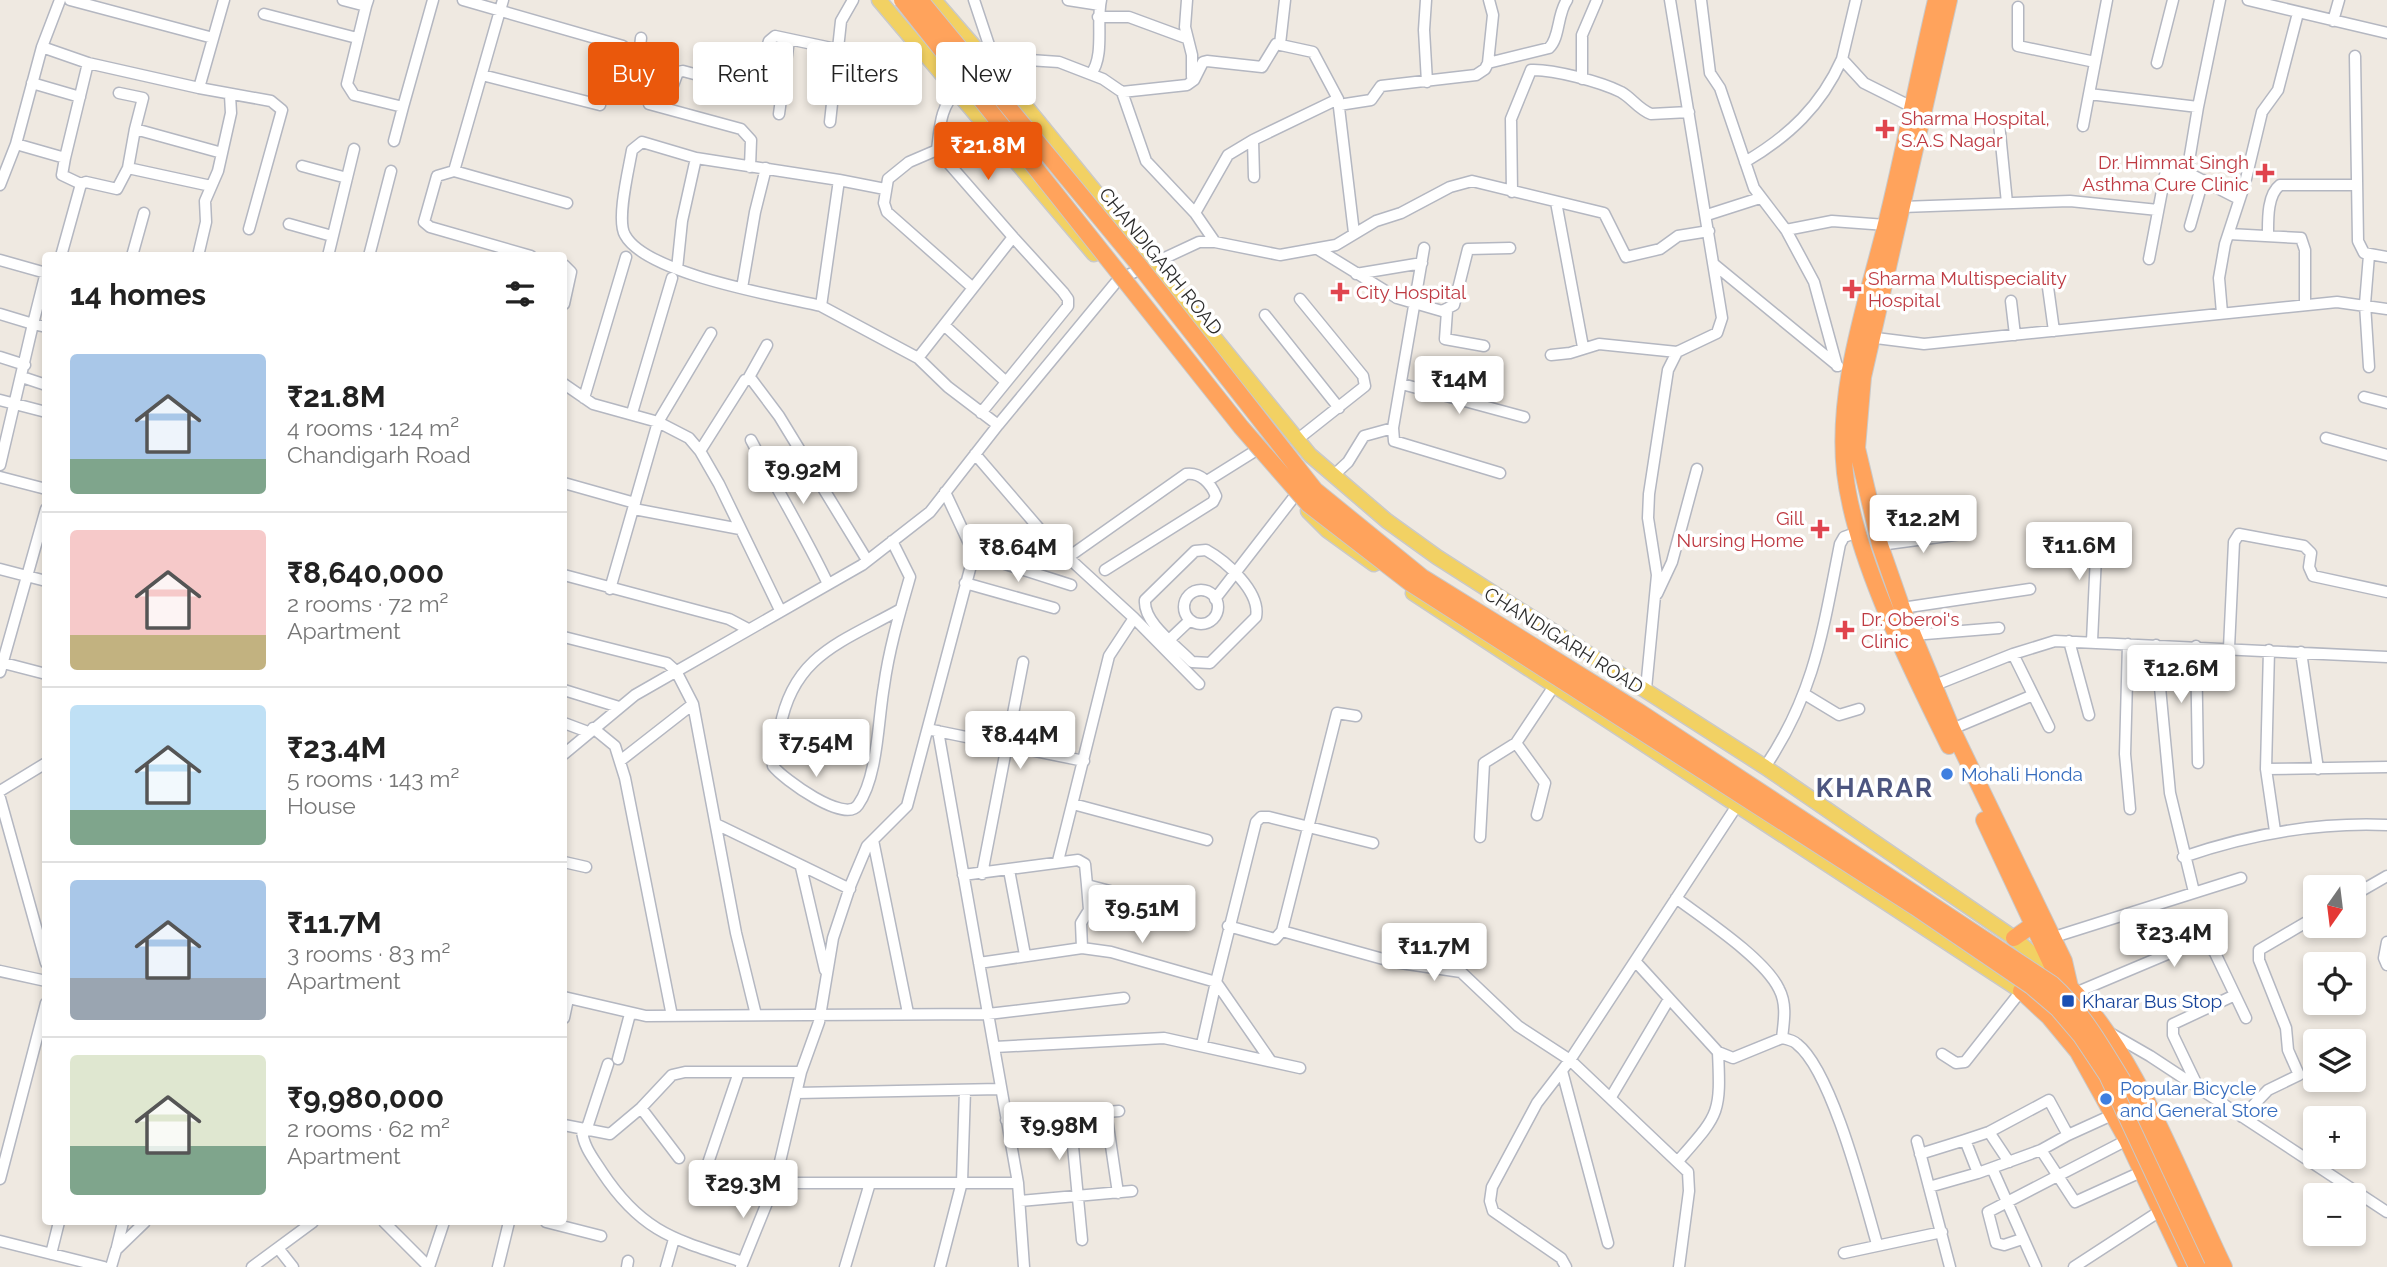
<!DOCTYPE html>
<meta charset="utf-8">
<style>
body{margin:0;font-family:Raleway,sans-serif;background:#f6f6f6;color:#222;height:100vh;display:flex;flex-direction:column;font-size:26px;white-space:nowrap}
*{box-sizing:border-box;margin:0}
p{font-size:23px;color:#767676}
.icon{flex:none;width:38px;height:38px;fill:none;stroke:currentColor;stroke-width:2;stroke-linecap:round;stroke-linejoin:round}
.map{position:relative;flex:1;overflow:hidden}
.details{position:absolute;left:42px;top:252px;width:525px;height:973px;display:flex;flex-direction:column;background:#fff;border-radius:7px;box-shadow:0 4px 10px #0003}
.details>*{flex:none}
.guide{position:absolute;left:588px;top:42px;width:665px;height:63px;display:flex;gap:14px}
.needle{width:46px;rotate:194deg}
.controls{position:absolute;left:2303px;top:875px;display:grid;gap:14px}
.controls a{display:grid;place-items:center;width:63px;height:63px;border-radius:7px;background:#fff;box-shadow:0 4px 10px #0003;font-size:35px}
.price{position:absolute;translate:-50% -60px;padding:0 16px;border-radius:7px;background:#fff;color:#222;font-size:23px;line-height:46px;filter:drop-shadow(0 2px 4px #0008)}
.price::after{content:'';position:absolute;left:50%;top:42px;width:21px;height:16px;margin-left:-10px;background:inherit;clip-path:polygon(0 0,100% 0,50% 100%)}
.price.on{background:#ea580c;color:#fff}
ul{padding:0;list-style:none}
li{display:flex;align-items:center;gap:21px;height:175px;padding:0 28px}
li+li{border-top:2px solid #e0e0e0}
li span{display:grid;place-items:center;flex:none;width:196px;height:140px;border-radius:7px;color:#555}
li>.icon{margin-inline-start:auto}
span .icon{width:84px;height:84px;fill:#fffc;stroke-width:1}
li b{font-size:30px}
h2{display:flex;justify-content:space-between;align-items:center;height:84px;padding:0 28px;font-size:30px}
.pill{padding:0 24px;border-radius:7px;background:#fff;box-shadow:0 4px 10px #0003;font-size:24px;line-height:63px}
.pill.on{background:#ea580c;color:#fff}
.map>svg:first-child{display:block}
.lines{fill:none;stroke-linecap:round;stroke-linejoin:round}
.minor-casing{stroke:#b4b7c1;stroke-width:13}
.major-casing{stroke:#c9c9c9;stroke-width:17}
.highway-casing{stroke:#c9c9c9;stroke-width:18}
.minor{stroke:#fff;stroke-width:10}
.major{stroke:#f2d163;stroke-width:14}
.highway{stroke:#ffa35c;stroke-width:16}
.highway-bridge-casing{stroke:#c9c9c9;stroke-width:18;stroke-linecap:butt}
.highway-bridge{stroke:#ffa35c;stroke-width:16}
.health-dot{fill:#e0444e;stroke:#fff;stroke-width:2.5}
.shop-dot{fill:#3f7fe0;stroke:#fff;stroke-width:2.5}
.transit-dot{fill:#1a4fb4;stroke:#fff;stroke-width:2.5}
.labels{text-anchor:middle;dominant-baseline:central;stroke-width:7;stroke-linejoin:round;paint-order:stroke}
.health-label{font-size:19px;fill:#be3a42;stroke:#fff;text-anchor:start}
.street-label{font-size:19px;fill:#2e2e2e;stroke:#fff}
.shop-label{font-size:19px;fill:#366cbe;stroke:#fff;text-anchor:start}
.transit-label{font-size:19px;fill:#164399;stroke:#fff;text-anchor:start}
.district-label{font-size:26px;font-weight:bold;letter-spacing:2px;fill:#4d5680;stroke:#fff}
</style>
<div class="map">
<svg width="2387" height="1267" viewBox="0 0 2387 1267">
<rect width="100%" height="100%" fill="#efe9e1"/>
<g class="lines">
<defs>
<path id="minor" d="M 60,0 L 42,47 L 16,144 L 65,158 L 88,63 L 199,88 L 224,0
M 70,0 L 213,38
M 343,0 L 366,6 L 368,0
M 463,0 L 623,46
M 503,0 L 454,171 L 437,176 L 424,222 L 430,227 L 531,256
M 974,0 L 993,57
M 1068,0 L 1100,5
M 1187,0 L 1185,27 L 1192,55 L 1192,77
M 1426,0 L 1424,30 L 1427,82
M 1701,0 L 1710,73 L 1720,88 L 1754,188 L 1786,230 L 1814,282 L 1837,366
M 2107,0 L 2089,94 L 2198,107 L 2220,0
M 2248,0 L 2387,33
M 366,6 L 347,84 L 354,95 L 403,107 L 433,0
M 2018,7 L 2018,46 L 2095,62
M 264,14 L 357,38
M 1098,17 L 1129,17 L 1186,38
M 2333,21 L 2339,0
M 641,38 L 636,84 L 642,88 L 665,92 L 672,88 L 678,72 L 683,71 L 754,90 L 769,41 L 775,36 L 836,49
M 1280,44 L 1285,0
M 42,47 L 88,63
M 2355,56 L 2358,241 L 2364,253 L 2387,257
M 984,57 L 1059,62 L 1103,79 L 1122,92 L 1146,161 L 1195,213 L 1215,242
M 1842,59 L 1856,0
M 1488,63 L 1493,15 L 1489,0
M 2157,63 L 2173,0
M 1091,74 C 1105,55 1096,22 1101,0
M 482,75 L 600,105
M 1582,79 L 1582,35 L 1597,0
M 32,83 L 80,97
M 199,88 L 271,101 L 282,110 L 249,229
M 958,90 C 940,106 940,127 937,150 L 1013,237
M 1122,92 L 1187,85 L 1194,80 L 1203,62 L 1207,61 L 1262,67 L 1276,44 L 1313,52 L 1338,99 L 1354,233
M 119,93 L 143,98 L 135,129
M 649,104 L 741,129 L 751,140 L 750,167
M 1339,105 L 1371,100 L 1381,86 L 1476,75 L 1485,69 L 1488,63 L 1549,48 C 1560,38 1557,14 1567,0
M 779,114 L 789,40
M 830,122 L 841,21 L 853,0
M 1999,123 L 2007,203
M 2083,126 L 2089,94
M 1253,140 L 1338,99
M 394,141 L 403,107
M 937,150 L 909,162 L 888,179 L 884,203 L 887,212 L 973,288
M 65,158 L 62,175 L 81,184 L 86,182 L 117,189 L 128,168
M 1745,162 C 1789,136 1821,106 1842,59 L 1864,83 L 1912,107
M 302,166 L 347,178
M 454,171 L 567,203
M 2187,173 L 2198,107
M 0,185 L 16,144
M 211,186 L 128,168 L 135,129 L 222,153
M 885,189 L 839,180 L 821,306 L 918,358 L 948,387 L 998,425
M 1512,192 L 1511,119 L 1531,70 C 1553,69 1601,82 1621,92 C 1632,98 1638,109 1651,114 L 1689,112
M 1556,202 L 1583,347
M 1902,207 L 2070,201 L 2158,210
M 1195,213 L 1228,155 L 1253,140 L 1254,177
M 1707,215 L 1760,198
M 289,224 L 332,236
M 2190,226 L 2203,180
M 1786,230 L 1832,221 L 1886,225
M 2229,234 L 2301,238 L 2305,250 L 2305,305
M 2268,235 C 2268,220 2267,195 2280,185 L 2357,185
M 1424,248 L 1393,428 L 1394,441 L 1500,473
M 1319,250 L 1397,298 L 1442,311 L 1454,305 L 1468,249 L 1510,248
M 2369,255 L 2365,304 L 2369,367
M 61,256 L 81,184
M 132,256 L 144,213
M 198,256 L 206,222 L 205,201 L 218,171 L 231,113 L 230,95
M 328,256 L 354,149
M 369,256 L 391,171
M 2149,259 L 2165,175 L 2192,175 L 2239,199
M 0,260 L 46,273
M 564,265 L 571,272 L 564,304
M 1715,265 L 1838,366
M 677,269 L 682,221 L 696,158
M 46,272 L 33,324 L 46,327
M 1356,274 L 1422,263
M 2047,280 L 2054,331
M 742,288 L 755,212 L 766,168
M 2011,301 L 2015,335
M 821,306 C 778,296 646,274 625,235 C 616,220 629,168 632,150 L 642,142 L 696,158 L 839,180
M 1447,311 L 1445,339 L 1484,346
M 2222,313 L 2219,278 L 2225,244 L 2245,183 L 2262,112 L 2278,90 L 2298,13
M 0,314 L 33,324 L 0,465
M 1265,315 L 1339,408
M 944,325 L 1005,381
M 1868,337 L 1924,344 L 2337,302 L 2387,309
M 1551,355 L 1570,353 L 1599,344 L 1677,352
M 0,357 L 25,365
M 918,358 L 1013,237 L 1063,292 L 1068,299 L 1068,306 L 981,413
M 22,377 L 46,385
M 748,379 L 767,345
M 564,384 L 593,404 L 658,422 L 689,438 L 700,451 L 719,484 L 780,610
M 1402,384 L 1524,417
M 2364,397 L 2387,403
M 584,398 L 626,257
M 0,400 L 46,412
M 632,413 L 672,278
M 2326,438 L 2387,455
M 1298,439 L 1365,386 L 1363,376 L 1300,299
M 751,440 C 776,488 805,535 828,584
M 700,451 L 745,380 L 752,380 L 779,416 L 867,560
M 975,454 L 1049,540 L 1134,618 L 1109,656 L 1058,861
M 1334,475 L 1348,462 L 1364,436 L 1393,428
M 0,477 L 46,489
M 1207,481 L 1255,451
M 564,483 L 635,503
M 634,509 L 740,529
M 892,541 L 910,577 C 900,612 889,649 884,686 C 878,719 878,777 858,805 C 845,824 783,779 773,766 C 771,754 778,740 780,728 C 793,655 842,642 901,609
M 1880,545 L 1962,534
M 2040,548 L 2092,550 L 2096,556 L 2092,641
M 1206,550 C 1226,561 1261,592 1256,617 L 1210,663 L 1192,662 C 1177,646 1143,623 1145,600 L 1195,551 Z
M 974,554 L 1071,585
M 1067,558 L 1186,474 C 1201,472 1211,484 1216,496 L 1213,502 L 1105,570
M 0,569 L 46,581
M 564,575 L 729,619 L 748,629
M 965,583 L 1054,608
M 610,589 L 658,422 L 711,333
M1184 607a17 17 0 1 1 34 0a17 17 0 1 1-34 0Z
M 1657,594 L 1672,562 L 1697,469
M 1215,599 L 1294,497
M 1902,608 L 2030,589
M 1134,618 L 1199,684
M 1913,635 L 1999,628
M 564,637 L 667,663 L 676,671 L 693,704 L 736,933 L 756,1015
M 1170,639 L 1190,620
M 2069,641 L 2089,715
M 2128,644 L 2125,754 L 2130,809
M 2156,645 L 2170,793 L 2194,892
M 2196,646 L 2198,763
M 2229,648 L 2234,542 L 2239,534 L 2304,546 L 2311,553 L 2309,567 L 2313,576 L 2387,592
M 2269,650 L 2266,769 L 2275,831
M 2301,652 L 2318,769
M 2013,654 L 2049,727
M 0,662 L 46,674
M 0,672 L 46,509
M 1930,687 L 2013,654 L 2055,641 L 2387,657
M 1646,689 L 1657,575 L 1648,518 L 1649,494 L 1668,370 L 1677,352 L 1717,333 L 1722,318 L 1670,0
M 564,690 L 619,707
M 1806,695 L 1839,715 L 1859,709
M 564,723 L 588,732
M 593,728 L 615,746 L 625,778 L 672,1016
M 1952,729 L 2033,695
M 932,730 L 1084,761
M 938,731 L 1018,1183 L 1024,1267
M 564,754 L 635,695 L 862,565 L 930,512 L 998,425 L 1117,281 L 1126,276 L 1199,242 L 1215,242 L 1280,255 L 1336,245 L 1376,221 L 1401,213 L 1450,187 L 1472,181 L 1604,213 L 1626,257 L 1660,249 L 1678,236 L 1709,231
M 620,761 L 693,704
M 1765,767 C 1815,693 1823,629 1840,544 L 1844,537 L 1858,532
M 2266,769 L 2387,767
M 0,791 L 46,763
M 0,798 L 46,963
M 1073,804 L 1207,840
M 1537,815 L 1545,783 L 1516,743 L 1554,686
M 716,824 L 850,889
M 1480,837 L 1484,763 L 1516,743
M 873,840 L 908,1013
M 2183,857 C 2250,834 2317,822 2387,825
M 564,862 L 586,867
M 801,867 L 825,970
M 1009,870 L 1025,955
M 982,874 L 1023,662
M 963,875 L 1078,860 L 1085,864 L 1087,885 L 1178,909
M 2354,895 L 2387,876
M 1676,898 C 1704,919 1765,959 1779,989 C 1787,1004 1784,1021 1782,1038
M 1228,926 L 1275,939 L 1282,931 L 1337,713 L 1356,716
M 1282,931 L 1394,962 L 1461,972 L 1518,1026 L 1570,1060 L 1688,1172 L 1689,1191 L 1679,1267
M 2051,938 L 2241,878
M 2387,942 L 2384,958 L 2387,965
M 1082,948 L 1081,923 L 1089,910 L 1087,885
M 1635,961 L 1718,1052 L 1733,1058 L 1782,1038 C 1787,1039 1794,1041 1797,1044 C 1832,1071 1864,1199 1877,1244
M 979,963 L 1082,948 L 1111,952 L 1216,982 L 1202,1044
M 0,971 L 46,981
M 2075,993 L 2189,945 C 2201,941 2208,943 2215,953 L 2246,1018
M 564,997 L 646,1016 L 988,1014 L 1124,998
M 564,1018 L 568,999
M 2110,1033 L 2150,1056 L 2387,1212
M 995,1047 L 1164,1038 L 1300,1068
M 1942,1054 L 1956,1063 L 1965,1062 L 2021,991
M 618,1059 L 630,1014
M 1270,1060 L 1216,982 L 1256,822 L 1261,817 L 1269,817 L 1373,843
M 1562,1071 L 1608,1243
M 2198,1087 L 2173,1035 L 2173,1024 L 2235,995
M 796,1093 L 1000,1089
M 1611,1097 L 1669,999
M 641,1108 L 679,1158
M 1106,1112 L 1118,1193
M 1070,1115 L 1119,1111
M 2242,1117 L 2268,1090 L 2299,1075 L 2288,1050 L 2286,1028 L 2259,960 L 2259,950 L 2315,917
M 1006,1120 L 1070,1115 L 1082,1240
M 564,1125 L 610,1134 L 641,1108 L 672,1075 L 685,1072 L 801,1072
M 582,1130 C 583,1146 593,1158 602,1172 C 643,1234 677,1240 743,1262
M 586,1131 L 608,1064
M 1989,1132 L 2009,1162
M 2068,1135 L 2041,1150 L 1978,1173 L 1965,1140 L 1989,1132 L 2049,1100 L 2068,1135 L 2112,1115
M 1917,1141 L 1950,1267
M 2041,1150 L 2075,1202 L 2141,1172
M 1920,1154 L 1965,1140
M 1678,1161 C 1719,1114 1721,1115 1718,1052
M 1992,1168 L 2036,1267
M 706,1169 L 739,1072
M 0,1179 L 46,1003
M 775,1183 L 1018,1183
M 1929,1187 L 1978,1173
M 1020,1201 L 1132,1191
M 384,1222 L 429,1267
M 546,1222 L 601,1236
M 2022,1239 L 2004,1245 L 1996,1243 L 1988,1212 L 2127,1140
M 0,1241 L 104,1267
M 117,1247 L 123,1222
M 278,1248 L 293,1267
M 1844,1253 L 1942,1232
M 51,1254 L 59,1222
M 111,1267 L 116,1250 L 145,1222
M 252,1267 L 313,1222
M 429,1267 L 444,1222
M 498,1267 L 509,1222
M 627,1267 L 628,1261
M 666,1267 L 674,1239
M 741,1267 L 775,1183 L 801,1072 L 819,1022 L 833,938 L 851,884 L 867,846 L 907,806 L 974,554 L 945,492
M 845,1267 L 870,1183
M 940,1267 L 962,1182 L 965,1090
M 1566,1267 L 1561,1258 L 1493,1211 L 1490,1201 L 1492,1187 L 1537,1103 L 1570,1060 L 1738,804
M 2074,1267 L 2160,1211"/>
<path id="major" d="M 879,0 L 1094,254
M 934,0 L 1019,98 L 1310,455 L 1387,521 L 1437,557 L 1765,767 L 2014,938 L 2056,974
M 1308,511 L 1327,530 L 1374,564
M 1413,593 L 2021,991"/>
<path id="highway" d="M 1936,0 C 1918,76 1904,153 1885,228 C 1865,307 1836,391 1845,473 C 1855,559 1911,668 1949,746
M 1949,0 L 1863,377 L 1857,448 L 1880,545 L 1902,608 L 1952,729 L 2064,961 L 2070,987 L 2049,1017
M 1984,820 L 2056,974 L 2037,1006
M 2014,938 L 2031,926
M 2063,981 C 2132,1041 2183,1183 2224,1267
M 2021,991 L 2049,1017 L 2078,1052 L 2127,1140 L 2187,1267
M 2123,1081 L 2210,1267"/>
</defs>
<use href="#minor" class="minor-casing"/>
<use href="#major" class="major-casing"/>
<use href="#highway" class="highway-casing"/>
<use href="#minor" class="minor"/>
<use href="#major" class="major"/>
<use href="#highway" class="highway"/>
<defs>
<path id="highway-bridge" d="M 902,0 L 1241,427 L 1309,505 L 1410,583 L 1915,907 L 2031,986 L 2058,1009 L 2081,1036 L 2107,1075 L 2197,1267
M 920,0 L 1138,264 L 1315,490 L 1422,577 L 1638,711 L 2052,984 C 2082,1011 2102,1047 2123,1081"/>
</defs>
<use href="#highway-bridge" class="highway-bridge-casing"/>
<use href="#highway-bridge" class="highway-bridge"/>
</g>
<g class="health-dot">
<path d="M1881.5 118.5h7v7h7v7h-7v7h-7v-7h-7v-7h7z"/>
<path d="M2261.5 162.5h7v7h7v7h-7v7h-7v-7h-7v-7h7z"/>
<path d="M1848.5 278.5h7v7h7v7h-7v7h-7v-7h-7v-7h7z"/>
<path d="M1336.5 281.5h7v7h7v7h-7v7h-7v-7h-7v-7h7z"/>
<path d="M1816.5 518.5h7v7h7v7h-7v7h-7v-7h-7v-7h7z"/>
<path d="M1841.5 619.5h7v7h7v7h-7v7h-7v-7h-7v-7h7z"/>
</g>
<g class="shop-dot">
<circle cx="1947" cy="774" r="7"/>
<circle cx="2106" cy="1099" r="7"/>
</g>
<rect class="transit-dot" x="2061" y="994" width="14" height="14" rx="3.5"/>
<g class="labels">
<g class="health-label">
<text x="1901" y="118">Sharma Hospital,<tspan x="1901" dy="22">S.A.S Nagar</tspan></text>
<text x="2249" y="162" text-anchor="end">Dr. Himmat Singh<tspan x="2249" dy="22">Asthma Cure Clinic</tspan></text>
<text x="1868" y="278">Sharma Multispeciality<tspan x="1868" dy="22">Hospital</tspan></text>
<text x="1356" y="292">City Hospital</text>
<text x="1804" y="518" text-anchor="end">Gill<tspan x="1804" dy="22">Nursing Home</tspan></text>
<text x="1861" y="619">Dr. Oberoi's<tspan x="1861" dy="22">Clinic</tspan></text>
</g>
<g class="street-label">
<text transform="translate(1161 261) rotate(51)">CHANDIGARH ROAD</text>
<text transform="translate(1564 640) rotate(32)">CHANDIGARH ROAD</text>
</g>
<g class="shop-label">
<text x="1961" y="774">Mohali Honda</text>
<text x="2120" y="1088">Popular Bicycle<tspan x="2120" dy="22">and General Store</tspan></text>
</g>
<g class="transit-label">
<text x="2082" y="1001">Kharar Bus Stop</text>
</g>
<g class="district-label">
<text x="1875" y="788">KHARAR</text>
</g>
</g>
</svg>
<div class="controls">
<a><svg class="needle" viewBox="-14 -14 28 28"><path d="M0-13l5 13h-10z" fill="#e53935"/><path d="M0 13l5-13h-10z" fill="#767676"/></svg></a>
<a><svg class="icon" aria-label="locate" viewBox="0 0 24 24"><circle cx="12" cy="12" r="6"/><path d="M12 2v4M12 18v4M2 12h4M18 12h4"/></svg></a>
<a><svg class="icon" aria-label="layers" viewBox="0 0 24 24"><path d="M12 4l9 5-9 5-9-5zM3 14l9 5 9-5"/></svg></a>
<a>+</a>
<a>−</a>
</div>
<b class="price on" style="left:988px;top:182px">₹21.8M</b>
<b class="price" style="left:1459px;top:416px">₹14M</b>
<b class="price" style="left:803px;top:506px">₹9.92M</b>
<b class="price" style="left:1923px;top:555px">₹12.2M</b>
<b class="price" style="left:2079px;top:582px">₹11.6M</b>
<b class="price" style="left:1018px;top:584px">₹8.64M</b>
<b class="price" style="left:2181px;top:705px">₹12.6M</b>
<b class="price" style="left:1020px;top:771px">₹8.44M</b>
<b class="price" style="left:816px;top:779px">₹7.54M</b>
<b class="price" style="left:1142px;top:945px">₹9.51M</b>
<b class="price" style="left:2174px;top:969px">₹23.4M</b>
<b class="price" style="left:1434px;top:983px">₹11.7M</b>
<b class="price" style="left:1059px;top:1162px">₹9.98M</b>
<b class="price" style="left:743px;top:1220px">₹29.3M</b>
<div class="guide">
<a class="pill on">Buy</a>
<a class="pill">Rent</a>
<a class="pill">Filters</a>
<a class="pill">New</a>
</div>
<section class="details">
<h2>14 homes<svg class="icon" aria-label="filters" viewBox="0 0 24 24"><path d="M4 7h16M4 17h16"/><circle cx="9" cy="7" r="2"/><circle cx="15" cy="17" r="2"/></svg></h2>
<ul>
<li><span style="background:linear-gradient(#a9c7e8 75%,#7fa58c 0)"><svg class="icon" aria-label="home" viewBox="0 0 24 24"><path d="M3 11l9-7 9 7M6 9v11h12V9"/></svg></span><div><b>₹21.8M</b><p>4 rooms · 124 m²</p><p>Chandigarh Road</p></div></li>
<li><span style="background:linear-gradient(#f6c9c9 75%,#c2b280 0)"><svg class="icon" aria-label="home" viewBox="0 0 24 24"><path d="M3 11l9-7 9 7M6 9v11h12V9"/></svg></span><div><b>₹8,640,000</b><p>2 rooms · 72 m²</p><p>Apartment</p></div></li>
<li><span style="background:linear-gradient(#bfe0f5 75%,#7fa58c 0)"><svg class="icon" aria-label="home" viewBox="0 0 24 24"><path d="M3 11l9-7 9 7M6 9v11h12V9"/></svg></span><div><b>₹23.4M</b><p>5 rooms · 143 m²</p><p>House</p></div></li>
<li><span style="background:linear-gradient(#a9c7e8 70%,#9aa5b1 0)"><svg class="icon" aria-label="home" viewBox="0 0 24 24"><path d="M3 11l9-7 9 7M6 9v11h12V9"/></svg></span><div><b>₹11.7M</b><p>3 rooms · 83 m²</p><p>Apartment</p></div></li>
<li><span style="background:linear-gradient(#dfe7d0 65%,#7fa58c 0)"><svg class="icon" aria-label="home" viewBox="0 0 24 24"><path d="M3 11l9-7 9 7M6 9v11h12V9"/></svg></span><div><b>₹9,980,000</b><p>2 rooms · 62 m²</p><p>Apartment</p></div></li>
</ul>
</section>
</div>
